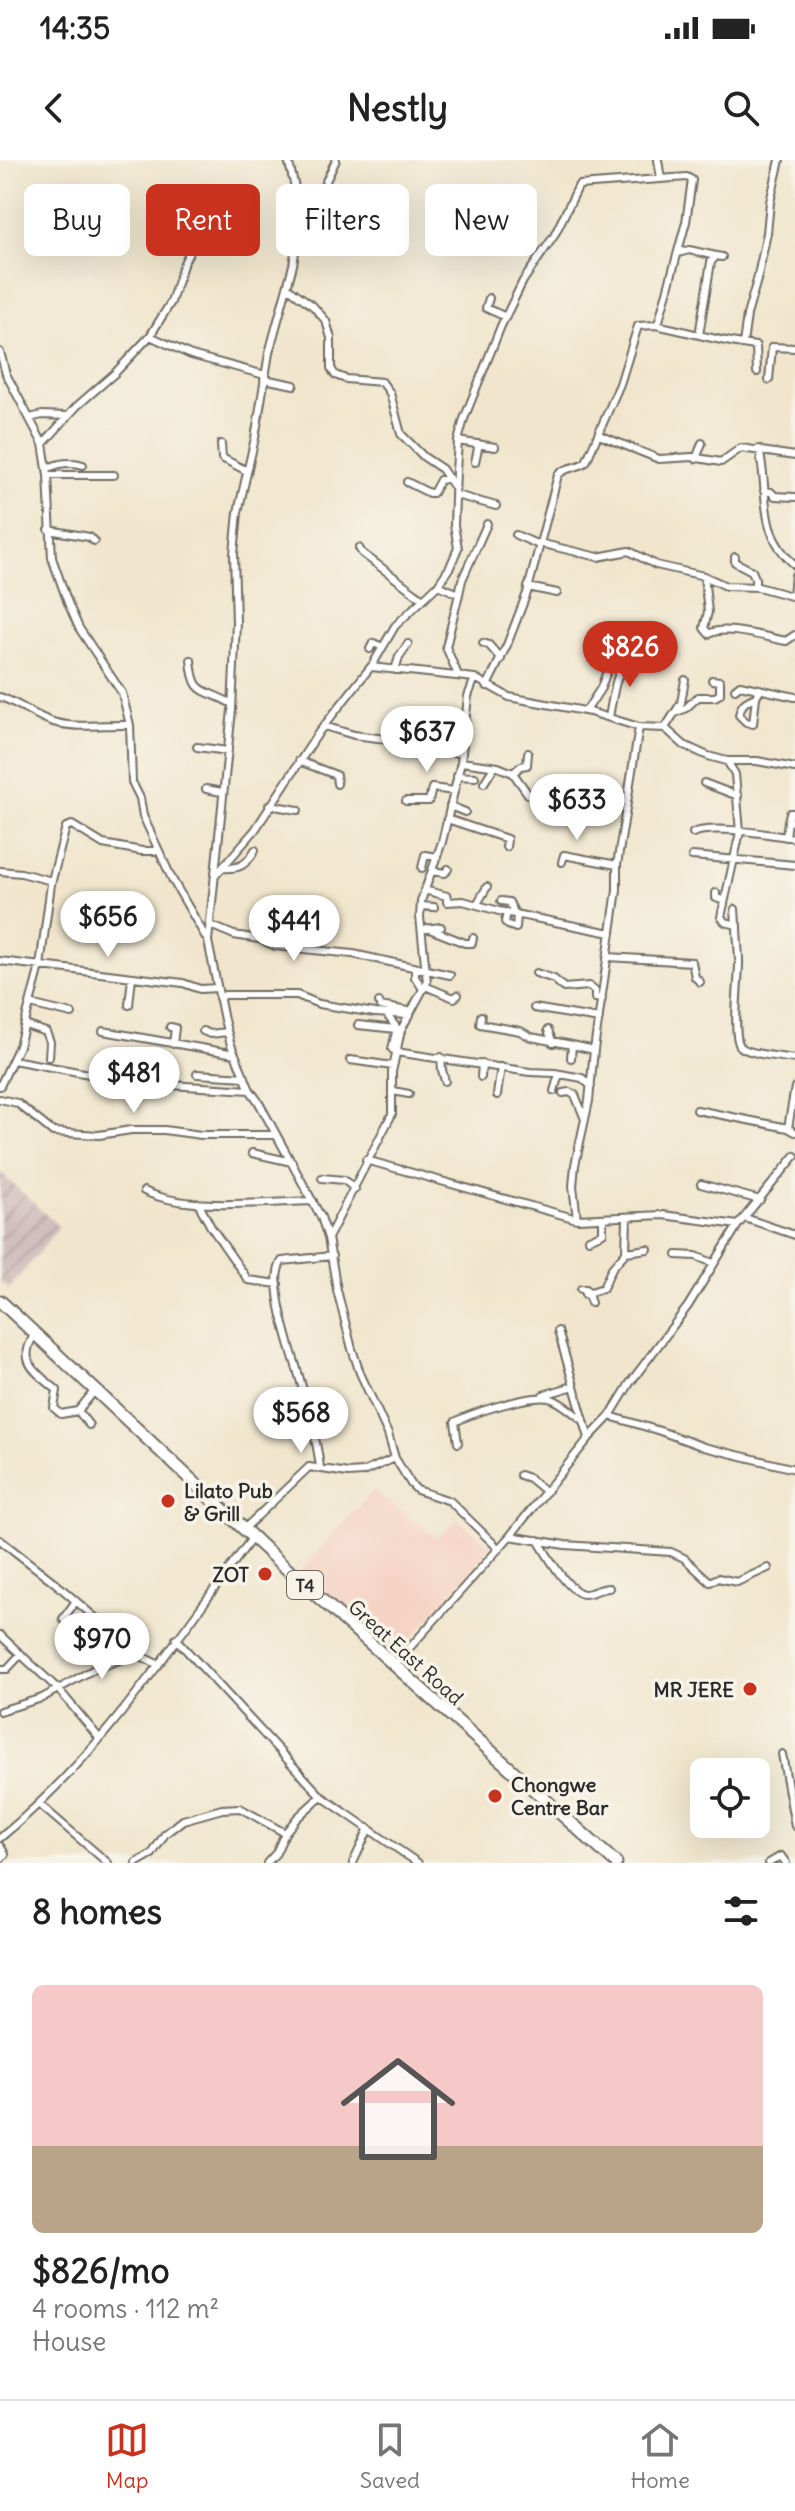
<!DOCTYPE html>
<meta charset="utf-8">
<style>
body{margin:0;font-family:Delius,sans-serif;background:#f2f2f2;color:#222;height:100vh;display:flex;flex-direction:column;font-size:30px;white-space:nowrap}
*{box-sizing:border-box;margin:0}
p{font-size:26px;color:#767676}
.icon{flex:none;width:44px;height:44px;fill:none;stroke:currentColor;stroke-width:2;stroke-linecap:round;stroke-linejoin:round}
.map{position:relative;height:1703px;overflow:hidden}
.side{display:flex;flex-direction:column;background:#fff;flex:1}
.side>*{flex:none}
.hud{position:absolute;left:24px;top:24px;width:748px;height:72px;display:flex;gap:16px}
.fabs{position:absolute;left:690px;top:1598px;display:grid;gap:16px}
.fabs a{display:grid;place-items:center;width:80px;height:80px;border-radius:12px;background:#fff;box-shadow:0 8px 32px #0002;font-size:40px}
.price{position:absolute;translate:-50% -68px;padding:0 18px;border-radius:28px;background:#fff;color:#222;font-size:26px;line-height:52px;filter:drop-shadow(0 2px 4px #0008)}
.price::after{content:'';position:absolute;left:50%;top:48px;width:24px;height:18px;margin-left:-12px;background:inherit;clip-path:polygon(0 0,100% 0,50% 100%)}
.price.on{background:#c8321e;color:#fff}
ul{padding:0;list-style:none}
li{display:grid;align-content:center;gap:16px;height:424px;padding:0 32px}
li span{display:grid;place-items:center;height:248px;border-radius:12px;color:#555}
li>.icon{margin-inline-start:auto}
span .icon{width:144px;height:144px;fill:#fffc;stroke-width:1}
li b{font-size:34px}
h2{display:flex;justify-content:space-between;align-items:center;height:96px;padding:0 32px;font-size:34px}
.chip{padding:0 28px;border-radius:12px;background:#fff;box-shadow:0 8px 32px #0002;font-size:28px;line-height:72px}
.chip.on{background:#c8321e;color:#fff}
.status{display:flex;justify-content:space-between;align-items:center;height:56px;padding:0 40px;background:#fff;direction:ltr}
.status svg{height:22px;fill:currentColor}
header{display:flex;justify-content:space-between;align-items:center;height:104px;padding:0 32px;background:#fff;font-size:36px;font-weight:700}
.tabs{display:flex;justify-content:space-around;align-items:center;height:112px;border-top:2px solid #e0e0e0;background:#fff;font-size:22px;color:#767676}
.tabs a{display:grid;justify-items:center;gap:4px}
.tabs .on{color:#c8321e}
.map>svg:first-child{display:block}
.built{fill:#f5d2c3}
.industrial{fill:url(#industrial-furrows)}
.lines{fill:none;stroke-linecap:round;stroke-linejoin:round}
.street-casing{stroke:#706c64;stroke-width:10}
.highway-casing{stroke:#706c64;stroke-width:15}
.street{stroke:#fff;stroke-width:6}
.highway{stroke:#fff;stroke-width:11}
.poi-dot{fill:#c8321e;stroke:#f7f3e8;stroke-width:3}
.labels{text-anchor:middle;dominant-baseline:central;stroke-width:7;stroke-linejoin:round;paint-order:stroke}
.shield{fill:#f7f3e8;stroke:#686764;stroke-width:2}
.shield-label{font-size:18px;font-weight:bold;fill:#2b2b2b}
.poi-label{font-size:20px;font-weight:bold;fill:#2b2b2b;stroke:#f7f3e8;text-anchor:start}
.street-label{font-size:20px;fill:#2b2b2b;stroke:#f7f3e8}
</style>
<div class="status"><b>14:35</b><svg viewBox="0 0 49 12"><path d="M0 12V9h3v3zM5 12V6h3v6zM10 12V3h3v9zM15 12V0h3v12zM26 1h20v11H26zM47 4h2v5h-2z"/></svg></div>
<header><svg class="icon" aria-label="back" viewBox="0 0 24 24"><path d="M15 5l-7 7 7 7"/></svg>Nestly<svg class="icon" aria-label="search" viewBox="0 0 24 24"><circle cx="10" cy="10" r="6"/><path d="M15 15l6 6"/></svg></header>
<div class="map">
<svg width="795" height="1703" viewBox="0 0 795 1703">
<defs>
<pattern id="industrial-furrows" width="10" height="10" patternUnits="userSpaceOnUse" patternTransform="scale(2)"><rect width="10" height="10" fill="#d1bfbd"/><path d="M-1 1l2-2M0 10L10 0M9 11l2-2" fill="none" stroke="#b4a4a3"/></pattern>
</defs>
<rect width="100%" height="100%" fill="#f7f3e8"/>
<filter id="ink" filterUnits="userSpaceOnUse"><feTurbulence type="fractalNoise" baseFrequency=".0125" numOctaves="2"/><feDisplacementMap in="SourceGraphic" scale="16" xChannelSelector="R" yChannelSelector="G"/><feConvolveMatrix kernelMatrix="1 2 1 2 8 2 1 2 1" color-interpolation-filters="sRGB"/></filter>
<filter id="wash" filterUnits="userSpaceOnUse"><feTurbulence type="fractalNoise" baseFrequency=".006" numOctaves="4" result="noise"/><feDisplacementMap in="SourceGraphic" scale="32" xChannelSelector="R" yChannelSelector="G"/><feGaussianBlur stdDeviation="1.8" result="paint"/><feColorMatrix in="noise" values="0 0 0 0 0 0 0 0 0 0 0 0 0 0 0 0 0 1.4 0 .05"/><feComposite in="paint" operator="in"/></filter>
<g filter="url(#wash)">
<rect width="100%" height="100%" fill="#f1e6cd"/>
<path class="built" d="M 374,1330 L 437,1378 L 458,1359 L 492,1387 L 395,1496 L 300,1411 Z"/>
<path class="industrial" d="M 0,1012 L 59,1067 L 9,1129 L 0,1121 Z"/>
</g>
<g filter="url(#ink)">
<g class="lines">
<defs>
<path id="street" d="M 288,0 L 297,35 L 298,63 L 296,86 L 293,105 L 269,193 L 255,278 L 238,352 L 234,394 L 236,462 L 232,550 L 208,781 L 224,860 L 231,885 L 250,930 L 258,941 L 321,1057 L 328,1078 L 337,1130 L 352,1189 L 360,1213 L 388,1274 L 395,1298 L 411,1324 L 417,1330 L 450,1341 L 499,1389
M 658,0 L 661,19
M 319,36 L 339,45
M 298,80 L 336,0
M 678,93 L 689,90 L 716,96
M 287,127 L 313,146 L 326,161 L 331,178 L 331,208 L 335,215 L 346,219 L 382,222 L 390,233 L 401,274 L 424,297 L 442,309 L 455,328
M 489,138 L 486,148 L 506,157
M 656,165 C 690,172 722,182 756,186 L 757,212
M 699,175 L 711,102 L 716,96 L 722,97
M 150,176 L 191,195 L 265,215
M 743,184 L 747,155 L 757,120 L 767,73 L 770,42 L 780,0
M 0,192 L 6,214 L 43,284 L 48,315 L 52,398 L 68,443 L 79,468 L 122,533 L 130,565 L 132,622 L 140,638 L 143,656 L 172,719 L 208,781
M 264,219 L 294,225
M 769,220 L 772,187 L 795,188
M 30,258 L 42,255 L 67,256
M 599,275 L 659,299 L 692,297 L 721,302 L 741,288 L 795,296
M 458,281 L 495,287
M 43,284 L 77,246 L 115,213 L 150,176 L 171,142 L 183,105 L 195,80 L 173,79
M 221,284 L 222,298 L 247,311
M 759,289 C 770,333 756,372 795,405
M 696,299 L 702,283
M 475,302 L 479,284
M 47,309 C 57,303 72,301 83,305
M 48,315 L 114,315
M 407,322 L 429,333 L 433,333 L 440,320 L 449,318
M 764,331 L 771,332 L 775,336 L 795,337
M 456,335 L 496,346
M 49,370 L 89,377 L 94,381
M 516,375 L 539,385
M 539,383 L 598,397 L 629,391 L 656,405 L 704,416 L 708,452 L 704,468 L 709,474 C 724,464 768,478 786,481 L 795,475
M 359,388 L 362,393 L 423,439
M 735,397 L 735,402 L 752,411 L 755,418 L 755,427
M 704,416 L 726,426 L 758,427 L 795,437
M 438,425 L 459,434 L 446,487 L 458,515
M 528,427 L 557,433
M 459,434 L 462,420 L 487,364
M 793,436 L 795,415
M 483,483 L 489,485 L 501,499
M 370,489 L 373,483 L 383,487
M 191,500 C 194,537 203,527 232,544
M 371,507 L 475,518 L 509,537 L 590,552 L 639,567 L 665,568 L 684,585 L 708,596 L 727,601 L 757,601 L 795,608
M 395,510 L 399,497 L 408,484
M 735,529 L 740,525 L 795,537
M 0,537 C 19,543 34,556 53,562 C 77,569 105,564 130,565
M 756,537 C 745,541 741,544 739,555 L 746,562 L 753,564 L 756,537 L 760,529
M 586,551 L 601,528 L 608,508
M 675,553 L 686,548 L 698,537 L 715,537 L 720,534 L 720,521 L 712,520
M 609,557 C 613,537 615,514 627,499
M 324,566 L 354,575 L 409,582 L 457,593 L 462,589
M 665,568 L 681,543 L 685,520
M 197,587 L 228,591
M 299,601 L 336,615 L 337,624
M 727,601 L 735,614 L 740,672 L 721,757 L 725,762 L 737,765 C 737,778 739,790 739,803 C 739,820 732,874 740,886 C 746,894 783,897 795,899
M 461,602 L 498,607 L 513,613 L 521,606 L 527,605 L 528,593
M 513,613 L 528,634 L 542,641
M 457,616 L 475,617
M 484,623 L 494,607
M 704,623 L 738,636
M 206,629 L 222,632
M 406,641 L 429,641 L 432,628 L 454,631
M 269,645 L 298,650
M 450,646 L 465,652
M 447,659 L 507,679 L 506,687
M 788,661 L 790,653 L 795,653
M 693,673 C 713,664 771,675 795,678
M 786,677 L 788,661 L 795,662
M 692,696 L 795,705
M 562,702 L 564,695 L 617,705
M 223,708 C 239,709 247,705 255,690
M 422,708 L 425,695 L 437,697
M 0,711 L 21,713 L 52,721
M 432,711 L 445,713 L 448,709
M 215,716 L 255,670 L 319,572 L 373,504 L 395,466 L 438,425 L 450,407 L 458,388 L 454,365 L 456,311 L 458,281 L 464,259 L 501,166 L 523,121 L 554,76 L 579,25 L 687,17 L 692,20 L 686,62 L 659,161 L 656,165 L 638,166 L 620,224 L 586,302 C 577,309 566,306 558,315 L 527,433 L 507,485 L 487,526
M 424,730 L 447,736 L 447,742 L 463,741 L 499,751 L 611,773
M 716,733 L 716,738 L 723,740
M 501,741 L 509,742 L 515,754
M 477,744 L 487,727
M 421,746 L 434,747
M 735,749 L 736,764
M 507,752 L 505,762 L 508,765 L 516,768 L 517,754
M 210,765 L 234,775 L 259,779 L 275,786 L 353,794 L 450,815
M 427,768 L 465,783 L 472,783 L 473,778
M 425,769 L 441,767
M 608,797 L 692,802 L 695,817 L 700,822
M 0,801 L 183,823 L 200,829 L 217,828
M 415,809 L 415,817 L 423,829
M 536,813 L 554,819 L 564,828 L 589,826 L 595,831 L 595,838 L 602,839
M 425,826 L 454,838 L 458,835
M 219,838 L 225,835 L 297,835 L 319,844 L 375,853 L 410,855
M 379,842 L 380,846 L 408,851
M 30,844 L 72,854
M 129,845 L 132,817
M 534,848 L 599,859
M 387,855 L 397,868 L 392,889 L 396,892 L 530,912 L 555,913 L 582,918 L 591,926
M 481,856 L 480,864 L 520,871 L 531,877 L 572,885
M 25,865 L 46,872 L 50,882 L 49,897
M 358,865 L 396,869
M 170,867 L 175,868 L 173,884
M 548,870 L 553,883
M 103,871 L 235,894
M 203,871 L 210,874 L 227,872
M 441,897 L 442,910 L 445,921
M 571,898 L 572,885 L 594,890
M 13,900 L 138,923 L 250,930
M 350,900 L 393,906
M 197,914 L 245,917
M 481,917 L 482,904
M 0,926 L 19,886 L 40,806 L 51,724 L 66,667 L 72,665 L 103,684 L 142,691 L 159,691
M 393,931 L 409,934
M 554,931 L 559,914
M 563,933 L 569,932 L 575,935 L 585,959
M 497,935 L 501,907
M 0,939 L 17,943 L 53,972 L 99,975 L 131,970 L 164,970 L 201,975 L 275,975
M 697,950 L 788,968 L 795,972
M 788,968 L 795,927
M 252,993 L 292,1002
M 366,1000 L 577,1059 L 663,1055 L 738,1065
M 322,1018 L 344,1020 L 355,1029
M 701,1024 L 760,1040
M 144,1031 C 188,1052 263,1042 313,1041
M 198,1043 L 211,1067 L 248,1120 L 278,1124
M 627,1058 L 626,1092 L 648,1089
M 745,1058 L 795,1075
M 577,1059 L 573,1026 L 575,1005 L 589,941 L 594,890 L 617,730 L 617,705 L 639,567
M 328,1078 L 392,954 L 392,912 L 401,870 L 427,822 L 420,757 L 421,741 L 442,682 L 461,602 L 468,536 L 475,518
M 589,1079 L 603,1073 L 603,1059
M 677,1095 L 696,1096 L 713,1103
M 581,1129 L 586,1129 L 591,1143
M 585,1134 L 603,1128 L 612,1108 L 626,1092
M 558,1171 L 589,1278
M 35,1174 C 16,1202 36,1212 57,1230 L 54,1248 L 61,1254 L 78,1251
M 543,1235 L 574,1226
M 610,1256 L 660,1271 L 704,1287 L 795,1309
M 89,1265 L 78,1251 L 96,1229
M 458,1283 L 455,1262 C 472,1253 535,1232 552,1239 C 563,1243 573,1253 583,1260
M 320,1309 C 318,1283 308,1248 301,1223 C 294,1196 266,1123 282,1101 L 332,1096
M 520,1315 L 529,1318 L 546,1332
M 244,1369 L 309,1307 L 348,1313 L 363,1312 L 395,1298
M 510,1376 L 565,1385 L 671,1392 L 684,1398 L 710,1422 L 718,1418 L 737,1422 L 768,1408
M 0,1380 L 54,1422 L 137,1494 L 157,1504
M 538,1380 C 546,1393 568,1433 584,1434 C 592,1434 600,1428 609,1428
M 71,1468 L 63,1459 L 76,1441
M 0,1475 L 59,1530 L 100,1579
M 176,1479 L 321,1636 L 418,1703
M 395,1504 L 510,1376 L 589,1278 L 610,1256 L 630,1223 L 688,1146 L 738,1065 L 795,996
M 0,1509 L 7,1509 L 21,1494
M 0,1551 L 42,1538 L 96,1508 L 137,1494
M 782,1594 L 795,1666
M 39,1644 L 108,1703
M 0,1678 C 102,1595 174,1481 253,1377
M 0,1686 L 5,1694 L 0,1700
M 136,1703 L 152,1694 L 165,1674 L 183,1660 L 222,1649 L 240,1648 L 285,1673 L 297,1658 L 321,1636
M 267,1703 L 276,1693 L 285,1673
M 353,1703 L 369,1668
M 769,1703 L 781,1696 L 786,1703"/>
<path id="highway" d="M 0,1141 L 278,1401 L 616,1703"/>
</defs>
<use href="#street" class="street-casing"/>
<use href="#highway" class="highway-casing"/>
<use href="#street" class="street"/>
<use href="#highway" class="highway"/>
</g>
</g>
<g class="poi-dot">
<circle cx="168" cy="1341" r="8"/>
<circle cx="265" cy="1414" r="8"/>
<circle cx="750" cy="1529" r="8"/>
<circle cx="495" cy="1636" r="8"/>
</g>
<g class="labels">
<rect class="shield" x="287" y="1411" width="36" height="28" rx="6"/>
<g class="shield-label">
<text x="305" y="1425">T4</text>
</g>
<g class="poi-label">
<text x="184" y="1330">Lilato Pub<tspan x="184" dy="23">&amp; Grill</tspan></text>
<text x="249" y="1414" text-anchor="end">ZOT</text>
<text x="734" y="1529" text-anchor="end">MR JERE</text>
<text x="511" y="1624">Chongwe<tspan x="511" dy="23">Centre Bar</tspan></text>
</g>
<g class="street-label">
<text transform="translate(406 1492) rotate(42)">Great East Road</text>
</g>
</g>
</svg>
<div class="fabs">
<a><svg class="icon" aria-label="locate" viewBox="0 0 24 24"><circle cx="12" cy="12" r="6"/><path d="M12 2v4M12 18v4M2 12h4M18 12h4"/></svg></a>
</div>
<b class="price on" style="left:630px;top:529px">$826</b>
<b class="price" style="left:427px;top:614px">$637</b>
<b class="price" style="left:577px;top:682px">$633</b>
<b class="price" style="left:108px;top:799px">$656</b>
<b class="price" style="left:294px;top:803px">$441</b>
<b class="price" style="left:134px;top:955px">$481</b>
<b class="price" style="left:301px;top:1295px">$568</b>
<b class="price" style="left:102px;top:1521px">$970</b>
<div class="hud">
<a class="chip">Buy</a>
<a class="chip on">Rent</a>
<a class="chip">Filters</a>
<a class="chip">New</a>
</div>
</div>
<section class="side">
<h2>8 homes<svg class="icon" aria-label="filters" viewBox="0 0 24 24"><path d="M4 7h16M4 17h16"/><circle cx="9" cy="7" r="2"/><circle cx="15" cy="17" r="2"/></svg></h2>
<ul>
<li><span style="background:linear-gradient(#f6c9c9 65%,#b9a48a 0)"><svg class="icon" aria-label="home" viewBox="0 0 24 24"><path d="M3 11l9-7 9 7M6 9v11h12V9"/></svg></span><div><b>$826/mo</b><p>4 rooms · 112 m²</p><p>House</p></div></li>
</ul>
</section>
<nav class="tabs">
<a class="on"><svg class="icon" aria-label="map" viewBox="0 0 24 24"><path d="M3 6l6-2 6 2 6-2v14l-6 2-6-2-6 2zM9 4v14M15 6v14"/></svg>Map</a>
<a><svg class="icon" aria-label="saved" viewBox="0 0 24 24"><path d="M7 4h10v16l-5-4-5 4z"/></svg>Saved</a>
<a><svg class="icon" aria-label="home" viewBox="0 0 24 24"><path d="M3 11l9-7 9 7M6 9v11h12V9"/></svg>Home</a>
</nav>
